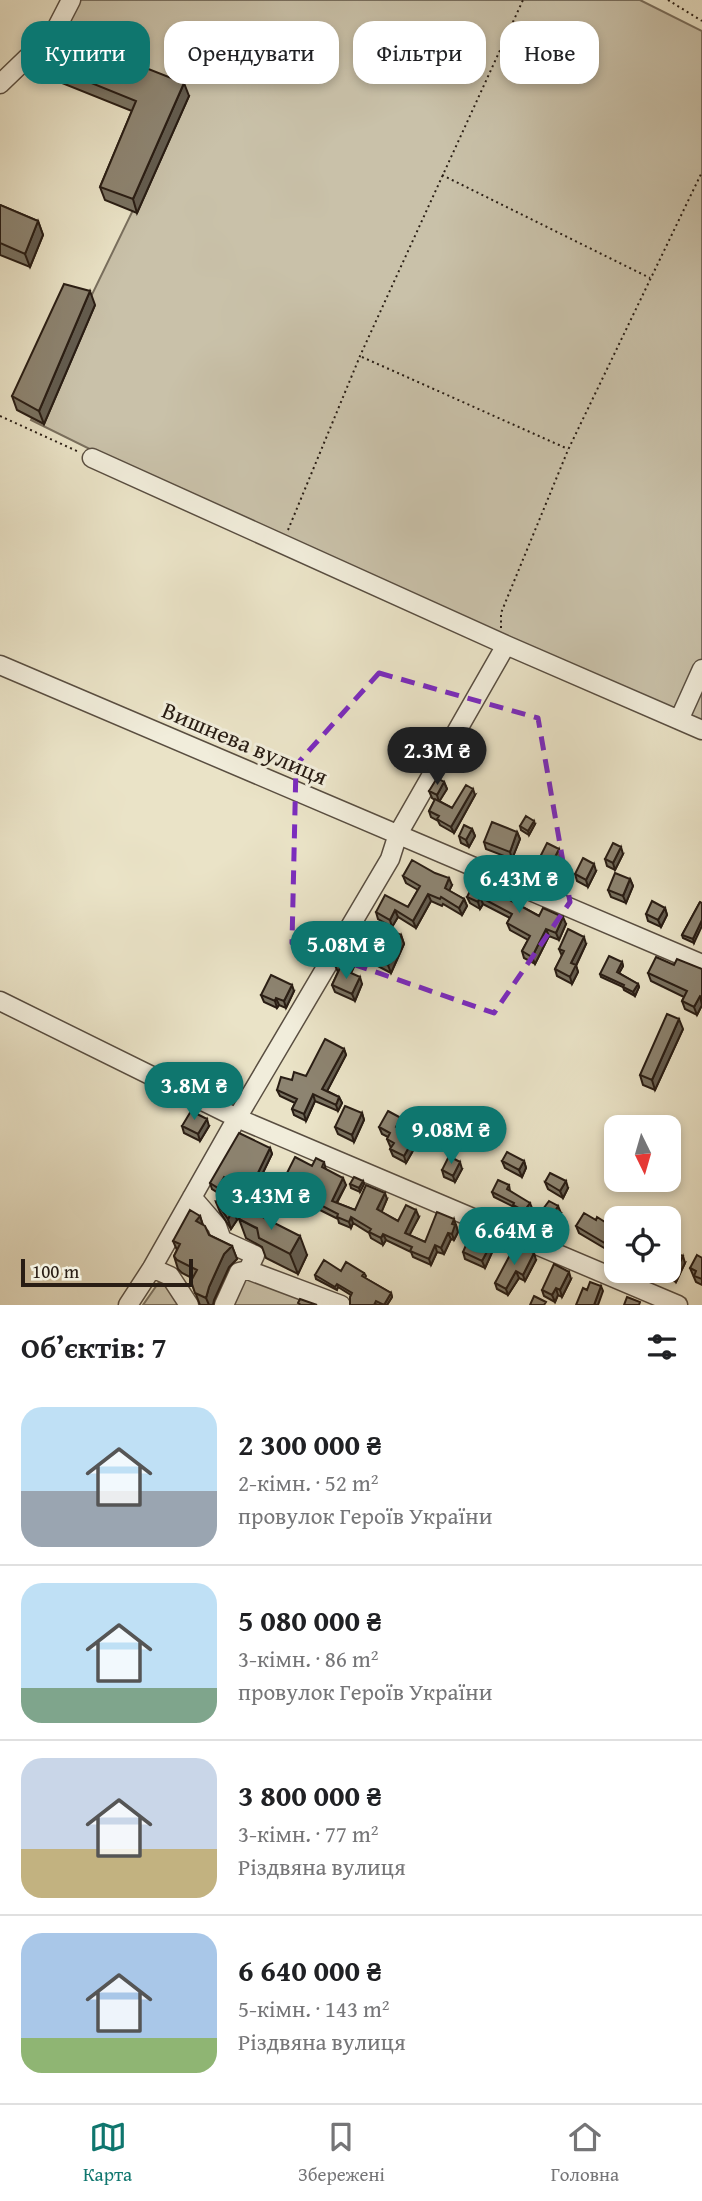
<!DOCTYPE html>
<html lang="uk">
<meta charset="utf-8">
<style>
body{margin:0;font-family:"Gentium Book Plus",serif;background:#f6f6f6;color:#202124;height:100vh;display:flex;flex-direction:column;font-size:26px;white-space:nowrap}
*{box-sizing:border-box;margin:0}
p{font-size:23px;color:#757577}
.icon{flex:none;width:38px;height:38px;fill:none;stroke:currentColor;stroke-width:2;stroke-linecap:round;stroke-linejoin:round}
.map{position:relative;height:1305px;overflow:hidden}
.side{display:flex;flex-direction:column;background:#fff;flex:1}
.side>*{flex:none}
.top-card{position:absolute;left:21px;top:21px;width:662px;height:63px;display:flex;gap:14px}
.needle{width:46px;rotate:175deg}
.controls{position:absolute;left:604px;top:1115px;display:grid;gap:14px}
.controls a{display:grid;place-items:center;width:77px;height:77px;border-radius:14px;background:#fff;box-shadow:0 4px 10px #0003;font-size:35px}
.scale{position:absolute;left:21px;bottom:18px;width:172px;box-sizing:border-box;padding-left:7px;border:4px solid #291d14;border-top:0;font-size:19px;line-height:24px;white-space:nowrap;color:#291d14;-webkit-text-stroke:5px #f1eddb;paint-order:stroke}
.price{position:absolute;translate:-50% -60px;padding:0 16px;border-radius:24px;background:#0f766e;color:#fff;font-size:23px;line-height:46px;filter:drop-shadow(0 2px 4px #0008)}
.price::after{content:'';position:absolute;left:50%;top:42px;width:21px;height:16px;margin-left:-10px;background:inherit;clip-path:polygon(0 0,100% 0,50% 100%)}
.price.active{background:#222;color:#fff}
ul{padding:0;list-style:none}
li{display:flex;align-items:center;gap:21px;height:175px;padding:0 21px}
li+li{border-top:2px solid #e0e0e0}
li span{display:grid;place-items:center;flex:none;width:196px;height:140px;border-radius:21px;color:#555}
li>.icon{margin-inline-start:auto}
span .icon{width:84px;height:84px;fill:#fffc;stroke-width:1}
li b{font-size:30px}
h2{display:flex;justify-content:space-between;align-items:center;height:84px;padding:0 21px;font-size:30px}
.chip{padding:0 24px;border-radius:21px;background:#fff;box-shadow:0 4px 10px #0003;font-size:24px;line-height:63px}
.chip.active{background:#0f766e;color:#fff}
.tabs{display:flex;justify-content:space-around;align-items:center;height:98px;border-top:2px solid #e0e0e0;background:#fff;font-size:19px;color:#757577}
.tabs a{display:grid;justify-items:center;gap:4px}
.tabs .active{color:#0f766e}
.map>svg:first-child{display:block}
.green{fill:#c9c1a9;stroke:#796f5e;stroke-width:2}
.lines{fill:none;stroke-linecap:round;stroke-linejoin:round}
.minor-casing{stroke:#594e41;stroke-width:21}
.path{stroke:#291d14;stroke-width:2;stroke-dasharray:2 3.5;stroke-linecap:butt}
.minor{stroke:#f1eddb;stroke-width:18}
.wall{fill:#797261;stroke:#291d14;stroke-width:2}
.shaded-wall{fill:#635c4f;stroke:#291d14;stroke-width:2}
.building{fill:#8d8471;stroke:#291d14;stroke-width:2}
.marked{fill:none;stroke:#7b2cbf;stroke-width:5;stroke-dasharray:14 9;stroke-linejoin:round}
.labels{text-anchor:middle;dominant-baseline:central;stroke-width:6;stroke-linejoin:round;paint-order:stroke}
.street-label{font-size:24px;fill:#291d14;stroke:#f1eddb}
</style>
<div class="map">
<svg width="702" height="1305" viewBox="0 0 702 1305">
<rect width="100%" height="100%" fill="#eae3c7"/>
<filter id="stains"><feTurbulence type="fractalNoise" baseFrequency=".00286" numOctaves="4"/><feColorMatrix values="0 0 0 0 .2 0 0 0 0 .09 0 0 0 0 .02 0 0 0 .5 -.17"/></filter>
<radialGradient id="worn" r=".72"><stop offset=".6" stop-color="#630" stop-opacity="0"/><stop offset="1" stop-color="#630" stop-opacity=".3"/></radialGradient>
<path class="green" d="M 71,0 L 640,0 L 702,31 L 702,730 L 276,541 L 31,420 L 188,97 L 55,31 Z
M 248,1271 L 304,1296 L 300,1305 L 233,1305 Z
M 159,1282 L 169,1283 L 183,1305 L 143,1305 Z"/>
<g class="lines">
<defs>
<path id="minor" d="M 0,84 L 55,31 L 71,0
M 92,458 L 506,645 L 702,730
M 0,665 L 702,964
M 679,720 L 702,669
M 0,1001 L 237,1118 L 678,1305
M 192,1197 L 217,1226 L 222,1240 L 255,1255 L 248,1270
M 152,1268 L 170,1276 L 189,1305
M 128,1305 L 152,1268 L 237,1118 L 390,859 L 398,834 L 506,645
M 224,1305 L 239,1272 L 248,1270 L 341,1305"/>
</defs>
<use href="#minor" class="minor-casing"/>
<path class="path" d="M 668,0 L 702,21
M 442,175 L 650,278
M 362,357 L 568,449
M 0,416 L 79,452
M 288,530 L 360,356 L 523,0
M 501,628 L 501,613 L 568,450 L 702,172"/>
<use href="#minor" class="minor"/>
</g>
<path class="wall" d="M 32,59 L 189,96 L 137,213 L 105,200 L 100,187 L 132,111 L 37,73 Z
M 0,205 L 38,221 L 43,235 L 30,267 L 0,255 Z
M 95,305 L 44,424 L 17,410 L 12,396 Z
M 444,782 L 447,789 L 439,801 L 452,808 L 475,795 L 454,833 L 440,825 L 438,821 L 431,817 L 429,811 L 435,800 L 432,798 L 429,791 Z
M 535,824 L 529,835 L 521,830 L 520,826 Z
M 472,829 L 475,836 L 469,847 L 461,843 L 459,836 Z
M 517,832 L 520,839 L 512,859 L 486,849 L 484,842 Z
M 623,854 L 615,870 L 607,866 L 605,859 Z
M 561,856 L 554,872 L 542,866 L 539,859 Z
M 568,867 L 569,870 L 564,883 L 555,879 L 553,875 Z
M 596,871 L 588,887 L 577,881 L 575,874 Z
M 403,876 L 452,885 L 449,891 L 464,899 L 467,906 L 462,915 L 443,904 L 442,906 L 431,901 L 416,928 L 398,917 L 392,927 L 378,919 L 376,912 L 408,907 L 418,890 L 406,883 Z
M 630,879 L 633,886 L 626,903 L 611,897 L 608,890 Z
M 498,892 L 514,900 L 513,902 L 539,916 L 566,924 L 559,940 L 549,936 L 535,964 L 524,958 L 522,951 L 528,940 L 510,930 L 507,923 L 510,918 L 483,904 L 480,909 L 470,903 L 467,897 Z
M 700,902 L 694,943 L 683,938 L 682,935 Z
M 665,908 L 667,915 L 661,927 L 648,921 L 646,914 Z
M 351,933 L 373,944 L 401,935 L 404,944 L 391,973 L 359,956 L 351,973 L 362,984 L 355,1001 L 335,992 L 332,985 L 338,972 L 334,963 Z
M 586,944 L 576,966 L 578,972 L 572,984 L 557,976 L 555,969 L 562,956 L 559,949 Z
M 622,962 L 623,966 L 619,973 L 638,984 L 639,987 L 635,996 L 624,990 L 623,987 L 601,977 L 600,974 Z
M 674,965 L 702,969 L 702,1005 L 697,1015 L 685,1009 L 682,1001 L 684,997 L 651,981 L 648,973 Z
M 294,991 L 286,1008 L 279,1005 L 277,1008 L 264,1002 L 261,995 Z
M 683,1029 L 655,1090 L 643,1085 L 640,1075 Z
M 344,1049 L 346,1055 L 327,1091 L 339,1097 L 342,1103 L 338,1111 L 315,1101 L 306,1121 L 294,1115 L 292,1109 L 295,1103 L 280,1096 L 277,1090 L 292,1080 L 306,1076 Z
M 362,1113 L 364,1120 L 354,1142 L 338,1134 L 335,1127 Z
M 401,1118 L 404,1125 L 401,1130 L 404,1132 L 406,1136 L 413,1140 L 415,1147 L 406,1163 L 393,1156 L 390,1149 L 391,1147 L 390,1146 L 387,1139 L 388,1137 L 382,1134 L 379,1127 Z
M 182,1126 L 209,1126 L 200,1141 L 184,1133 Z
M 270,1148 L 272,1154 L 258,1183 L 256,1184 L 251,1182 L 245,1193 L 226,1183 L 220,1194 L 212,1189 L 210,1183 Z
M 502,1161 L 524,1161 L 526,1168 L 522,1177 L 505,1168 Z
M 324,1162 L 326,1170 L 346,1185 L 337,1203 L 355,1210 L 387,1199 L 381,1212 L 398,1221 L 419,1217 L 409,1235 L 425,1242 L 456,1225 L 458,1232 L 454,1240 L 451,1239 L 444,1254 L 437,1252 L 431,1265 L 413,1257 L 411,1252 L 386,1240 L 383,1245 L 371,1238 L 369,1233 L 353,1223 L 351,1228 L 339,1223 L 338,1219 L 316,1208 L 314,1211 L 293,1199 L 290,1204 L 274,1197 L 272,1190 L 282,1183 L 312,1166 Z
M 462,1169 L 455,1182 L 444,1177 L 442,1170 Z
M 363,1181 L 364,1184 L 360,1192 L 351,1188 L 350,1184 Z
M 545,1182 L 568,1188 L 563,1198 L 548,1189 Z
M 509,1185 L 510,1191 L 532,1208 L 526,1216 L 515,1210 L 514,1207 L 494,1197 L 492,1192 Z
M 216,1202 L 233,1210 L 237,1220 L 231,1229 L 220,1212 Z
M 540,1213 L 561,1213 L 554,1225 L 543,1219 Z
M 200,1216 L 203,1225 L 209,1235 L 232,1246 L 237,1259 L 229,1267 L 214,1300 L 213,1305 L 200,1305 L 191,1281 L 192,1278 L 182,1273 L 178,1269 L 174,1256 L 177,1250 L 173,1241 Z
M 239,1219 L 307,1255 L 298,1274 L 266,1258 L 262,1247 L 246,1238 Z
M 596,1220 L 616,1229 L 611,1252 L 579,1233 L 576,1226 Z
M 476,1242 L 492,1242 L 494,1248 L 485,1268 L 465,1259 L 463,1252 Z
M 516,1256 L 536,1260 L 525,1281 L 519,1278 L 508,1295 L 497,1289 L 495,1283 Z
M 702,1258 L 702,1285 L 696,1282 L 690,1268 Z
M 685,1263 L 676,1282 L 667,1277 L 665,1274 L 658,1270 L 668,1270 Z
M 341,1271 L 364,1273 L 366,1276 L 365,1278 L 391,1293 L 392,1297 L 387,1305 L 378,1305 L 351,1295 L 338,1287 L 337,1290 L 316,1279 L 315,1275 Z
M 571,1279 L 562,1297 L 558,1295 L 555,1302 L 544,1296 L 542,1290 Z"/>
<path class="shaded-wall" d="M 184,83 L 189,96 L 137,213 L 133,199 Z
M 38,221 L 43,235 L 30,267 L 25,254 Z
M 90,291 L 95,305 L 44,424 L 39,411 Z
M 444,782 L 447,789 L 439,802 L 437,795 Z
M 473,789 L 475,795 L 454,833 L 451,827 Z
M 534,821 L 535,824 L 529,835 L 528,831 Z
M 472,829 L 475,836 L 469,847 L 466,840 Z
M 517,832 L 520,839 L 512,859 L 510,852 Z
M 621,847 L 623,854 L 615,870 L 613,863 Z
M 559,849 L 561,856 L 554,872 L 551,865 Z
M 594,864 L 596,871 L 588,887 L 586,880 Z
M 568,867 L 569,870 L 564,883 L 562,879 Z
M 449,878 L 452,885 L 447,895 L 445,888 Z
M 630,879 L 633,886 L 626,903 L 623,896 Z
M 511,893 L 514,900 L 511,906 L 508,899 Z
M 428,894 L 431,901 L 416,928 L 413,921 Z
M 480,897 L 483,904 L 480,909 L 478,902 Z
M 464,899 L 467,906 L 462,915 L 459,908 Z
M 665,908 L 667,915 L 661,927 L 658,920 Z
M 395,910 L 398,917 L 392,927 L 390,920 Z
M 563,917 L 566,924 L 559,940 L 556,933 Z
M 702,920 L 702,926 L 694,943 L 693,939 Z
M 546,929 L 549,936 L 535,964 L 532,957 Z
M 401,935 L 404,944 L 391,973 L 388,965 Z
M 584,937 L 586,944 L 576,965 L 578,972 L 572,984 L 570,977 L 571,963 Z
M 356,947 L 359,956 L 349,977 L 346,968 Z
M 622,962 L 623,966 L 618,975 L 617,972 Z
M 360,977 L 362,984 L 355,1001 L 352,994 Z
M 638,984 L 639,987 L 635,996 L 633,992 Z
M 292,985 L 294,991 L 286,1008 L 284,1001 Z
M 700,996 L 702,1005 L 697,1015 L 694,1007 Z
M 276,998 L 279,1005 L 277,1008 L 275,1001 Z
M 679,1019 L 683,1029 L 655,1090 L 652,1080 Z
M 344,1049 L 346,1055 L 325,1095 L 322,1089 Z
M 313,1094 L 315,1101 L 306,1121 L 304,1114 Z
M 339,1097 L 342,1103 L 338,1111 L 336,1105 Z
M 362,1113 L 364,1120 L 354,1142 L 352,1135 Z
M 401,1118 L 404,1125 L 399,1134 L 396,1127 Z
M 207,1119 L 209,1126 L 200,1141 L 198,1134 Z
M 413,1140 L 415,1147 L 406,1163 L 404,1156 Z
M 270,1148 L 272,1154 L 258,1183 L 256,1177 Z
M 524,1161 L 526,1168 L 522,1177 L 519,1170 Z
M 460,1162 L 462,1169 L 455,1182 L 453,1176 Z
M 249,1176 L 251,1182 L 245,1193 L 243,1187 Z
M 224,1177 L 226,1183 L 220,1194 L 218,1188 Z
M 343,1178 L 346,1185 L 334,1207 L 332,1201 Z
M 363,1181 L 364,1184 L 360,1192 L 359,1188 Z
M 566,1181 L 568,1188 L 563,1198 L 560,1191 Z
M 290,1192 L 293,1199 L 290,1204 L 287,1198 Z
M 385,1193 L 387,1199 L 380,1216 L 377,1209 Z
M 313,1201 L 316,1208 L 314,1211 L 311,1204 Z
M 530,1203 L 532,1208 L 526,1216 L 524,1211 Z
M 558,1206 L 561,1213 L 554,1225 L 551,1218 Z
M 233,1210 L 237,1220 L 231,1229 L 228,1219 Z
M 416,1210 L 419,1217 L 407,1240 L 405,1233 Z
M 200,1216 L 204,1229 L 196,1221 Z
M 351,1217 L 353,1223 L 351,1228 L 349,1222 Z
M 454,1219 L 458,1232 L 454,1240 L 452,1234 L 452,1224 Z
M 448,1233 L 451,1239 L 444,1254 L 441,1248 Z
M 616,1233 L 616,1244 L 611,1252 L 608,1245 Z
M 383,1234 L 386,1240 L 383,1245 L 381,1238 Z
M 300,1236 L 307,1255 L 298,1274 L 290,1254 Z
M 492,1242 L 494,1248 L 485,1268 L 482,1261 Z
M 435,1245 L 437,1252 L 431,1265 L 429,1259 Z
M 232,1246 L 237,1259 L 229,1267 L 214,1300 L 213,1305 L 209,1305 L 206,1298 L 209,1287 L 224,1254 Z
M 534,1253 L 536,1260 L 525,1281 L 523,1275 Z
M 683,1256 L 685,1263 L 676,1282 L 673,1275 Z
M 516,1271 L 519,1278 L 508,1295 L 506,1289 Z
M 569,1272 L 571,1279 L 562,1297 L 560,1290 Z
M 601,1286 L 603,1291 L 598,1305 L 594,1305 Z
M 556,1288 L 558,1295 L 555,1302 L 552,1295 Z
M 391,1293 L 392,1297 L 387,1305 L 384,1305 Z"/>
<path class="building" d="M 52,31 L 184,83 L 133,199 L 100,187 L 136,101 L 32,59 L 39,44 Z
M 0,205 L 38,221 L 25,254 L 0,243 Z
M 64,284 L 90,291 L 39,411 L 12,396 Z
M 437,778 L 444,782 L 437,795 L 429,791 Z
M 466,785 L 473,789 L 451,827 L 437,819 L 439,816 L 429,811 L 435,799 L 452,808 Z
M 526,816 L 534,821 L 528,831 L 520,826 Z
M 492,822 L 517,832 L 510,852 L 484,842 Z
M 464,825 L 472,829 L 466,840 L 459,836 Z
M 547,843 L 559,849 L 551,865 L 539,859 Z
M 613,843 L 621,847 L 613,863 L 605,859 Z
M 583,858 L 594,864 L 586,880 L 575,874 Z
M 412,860 L 435,873 L 449,878 L 445,888 L 464,899 L 459,908 L 441,897 L 440,899 L 428,894 L 413,921 L 395,910 L 390,920 L 376,912 L 385,895 L 408,907 L 420,886 L 403,876 Z
M 559,863 L 568,867 L 562,879 L 553,875 Z
M 615,873 L 630,879 L 623,896 L 608,890 Z
M 475,881 L 498,892 L 500,888 L 511,893 L 508,899 L 539,916 L 543,908 L 563,917 L 556,933 L 546,929 L 532,957 L 522,951 L 530,936 L 507,923 L 512,914 L 480,897 L 478,902 L 467,897 Z
M 652,901 L 665,908 L 658,920 L 646,914 Z
M 700,902 L 702,903 L 702,920 L 693,939 L 682,935 Z
M 382,926 L 401,935 L 388,965 L 356,947 L 346,968 L 334,963 L 351,933 L 373,944 Z
M 568,929 L 584,937 L 571,963 L 576,965 L 570,977 L 555,969 L 564,951 L 559,949 Z
M 609,956 L 622,962 L 617,972 L 638,984 L 633,992 L 623,987 L 624,985 L 600,974 Z
M 656,957 L 674,965 L 677,959 L 702,969 L 702,997 L 700,996 L 694,1007 L 682,1001 L 687,991 L 648,973 Z
M 340,968 L 360,977 L 352,994 L 332,985 Z
M 271,975 L 292,985 L 284,1001 L 276,998 L 275,1001 L 261,995 Z
M 667,1014 L 679,1019 L 652,1080 L 640,1075 Z
M 325,1039 L 344,1049 L 322,1089 L 339,1097 L 336,1105 L 313,1094 L 304,1114 L 292,1109 L 297,1099 L 277,1090 L 281,1077 L 292,1080 L 294,1072 L 306,1076 Z
M 345,1106 L 362,1113 L 352,1135 L 335,1127 Z
M 191,1111 L 207,1119 L 198,1134 L 182,1126 Z
M 388,1111 L 401,1118 L 396,1127 L 404,1132 L 403,1135 L 413,1140 L 404,1156 L 390,1149 L 394,1143 L 387,1139 L 390,1133 L 379,1127 Z
M 239,1133 L 270,1148 L 256,1177 L 254,1178 L 249,1176 L 243,1187 L 224,1177 L 218,1188 L 210,1183 Z
M 507,1152 L 524,1161 L 519,1170 L 502,1161 Z
M 449,1156 L 460,1162 L 453,1176 L 442,1170 Z
M 295,1157 L 312,1166 L 316,1158 L 324,1162 L 322,1167 L 343,1178 L 332,1201 L 355,1210 L 366,1185 L 385,1193 L 377,1209 L 398,1221 L 406,1205 L 416,1210 L 405,1233 L 425,1242 L 437,1212 L 454,1219 L 452,1224 L 455,1225 L 452,1234 L 448,1233 L 441,1248 L 435,1245 L 429,1259 L 410,1251 L 412,1247 L 383,1234 L 381,1238 L 369,1232 L 371,1229 L 351,1217 L 349,1222 L 337,1217 L 338,1214 L 313,1201 L 311,1204 L 290,1192 L 287,1198 L 272,1190 L 277,1180 L 282,1183 Z
M 550,1173 L 566,1181 L 560,1191 L 545,1182 Z
M 354,1177 L 363,1181 L 359,1188 L 350,1184 Z
M 498,1180 L 509,1185 L 507,1189 L 530,1203 L 524,1211 L 513,1205 L 514,1203 L 492,1192 Z
M 217,1200 L 233,1210 L 228,1219 L 216,1202 Z
M 549,1201 L 558,1206 L 551,1218 L 540,1213 Z
M 245,1208 L 300,1236 L 290,1254 L 259,1238 L 257,1228 L 239,1219 Z
M 190,1210 L 200,1216 L 196,1221 L 205,1226 L 209,1235 L 232,1246 L 224,1254 L 209,1287 L 206,1298 L 195,1293 L 191,1281 L 197,1270 L 177,1260 L 174,1256 L 180,1244 L 173,1241 Z
M 584,1213 L 596,1220 L 597,1217 L 616,1229 L 616,1233 L 608,1245 L 576,1226 Z
M 479,1236 L 492,1242 L 482,1261 L 463,1252 L 469,1238 L 476,1242 Z
M 521,1247 L 534,1253 L 523,1275 L 516,1271 L 506,1289 L 495,1283 L 511,1253 L 516,1256 Z
M 668,1251 L 673,1253 L 673,1252 L 683,1256 L 673,1275 L 664,1270 L 668,1270 Z
M 697,1255 L 702,1258 L 702,1279 L 694,1276 L 696,1271 L 690,1268 Z
M 324,1260 L 341,1271 L 346,1262 L 364,1273 L 362,1276 L 391,1293 L 384,1305 L 376,1301 L 374,1305 L 350,1305 L 350,1297 L 352,1293 L 337,1284 L 335,1287 L 315,1275 Z
M 554,1264 L 569,1272 L 560,1290 L 556,1288 L 552,1295 L 542,1290 Z
M 590,1282 L 601,1286 L 594,1305 L 576,1305 L 583,1288 L 587,1290 Z
M 534,1296 L 546,1302 L 544,1305 L 530,1305 Z
M 627,1297 L 640,1302 L 639,1305 L 624,1305 Z
M 300,1299 L 317,1305 L 301,1305 L 298,1303 Z"/>
<path class="marked" d="M 379,673 L 538,718 L 570,902 L 494,1013 L 292,943 L 296,765 Z"/>
<g class="labels">
<g class="street-label">
<text transform="translate(245 743) rotate(23)">Вишнева вулиця</text>
</g>
</g>
<rect width="100%" height="100%" filter="url(#stains)"/>
<rect width="100%" height="100%" fill="url(#worn)"/>
</svg>
<div class="controls">
<a><svg class="needle" viewBox="-14 -14 28 28"><path d="M0-13l5 13h-10z" fill="#e53935"/><path d="M0 13l5-13h-10z" fill="#757577"/></svg></a>
<a><svg class="icon" aria-label="locate" viewBox="0 0 24 24"><circle cx="12" cy="12" r="6"/><path d="M12 2v4M12 18v4M2 12h4M18 12h4"/></svg></a>
</div>
<div class="scale">100 m</div>
<b class="price active" style="left:437px;top:787px">2.3M ₴</b>
<b class="price" style="left:519px;top:915px">6.43M ₴</b>
<b class="price" style="left:346px;top:981px">5.08M ₴</b>
<b class="price" style="left:194px;top:1122px">3.8M ₴</b>
<b class="price" style="left:451px;top:1166px">9.08M ₴</b>
<b class="price" style="left:271px;top:1232px">3.43M ₴</b>
<b class="price" style="left:514px;top:1267px">6.64M ₴</b>
<div class="top-card">
<a class="chip active">Купити</a>
<a class="chip">Орендувати</a>
<a class="chip">Фільтри</a>
<a class="chip">Нове</a>
</div>
</div>
<section class="side">
<h2>Об’єктів: 7<svg class="icon" aria-label="filters" viewBox="0 0 24 24"><path d="M4 7h16M4 17h16"/><circle cx="9" cy="7" r="2"/><circle cx="15" cy="17" r="2"/></svg></h2>
<ul>
<li><span style="background:linear-gradient(#bfe0f5 60%,#9aa5b1 0)"><svg class="icon" aria-label="home" viewBox="0 0 24 24"><path d="M3 11l9-7 9 7M6 9v11h12V9"/></svg></span><div><b>2 300 000 ₴</b><p>2-кімн. · 52 m²</p><p>провулок Героїв України</p></div></li>
<li><span style="background:linear-gradient(#bfe0f5 75%,#7fa58c 0)"><svg class="icon" aria-label="home" viewBox="0 0 24 24"><path d="M3 11l9-7 9 7M6 9v11h12V9"/></svg></span><div><b>5 080 000 ₴</b><p>3-кімн. · 86 m²</p><p>провулок Героїв України</p></div></li>
<li><span style="background:linear-gradient(#c9d6e8 65%,#c2b280 0)"><svg class="icon" aria-label="home" viewBox="0 0 24 24"><path d="M3 11l9-7 9 7M6 9v11h12V9"/></svg></span><div><b>3 800 000 ₴</b><p>3-кімн. · 77 m²</p><p>Різдвяна вулиця</p></div></li>
<li><span style="background:linear-gradient(#a9c7e8 75%,#8fb573 0)"><svg class="icon" aria-label="home" viewBox="0 0 24 24"><path d="M3 11l9-7 9 7M6 9v11h12V9"/></svg></span><div><b>6 640 000 ₴</b><p>5-кімн. · 143 m²</p><p>Різдвяна вулиця</p></div></li>
</ul>
</section>
<nav class="tabs">
<a class="active"><svg class="icon" aria-label="map" viewBox="0 0 24 24"><path d="M3 6l6-2 6 2 6-2v14l-6 2-6-2-6 2zM9 4v14M15 6v14"/></svg>Карта</a>
<a><svg class="icon" aria-label="saved" viewBox="0 0 24 24"><path d="M7 4h10v16l-5-4-5 4z"/></svg>Збережені</a>
<a><svg class="icon" aria-label="home" viewBox="0 0 24 24"><path d="M3 11l9-7 9 7M6 9v11h12V9"/></svg>Головна</a>
</nav>
